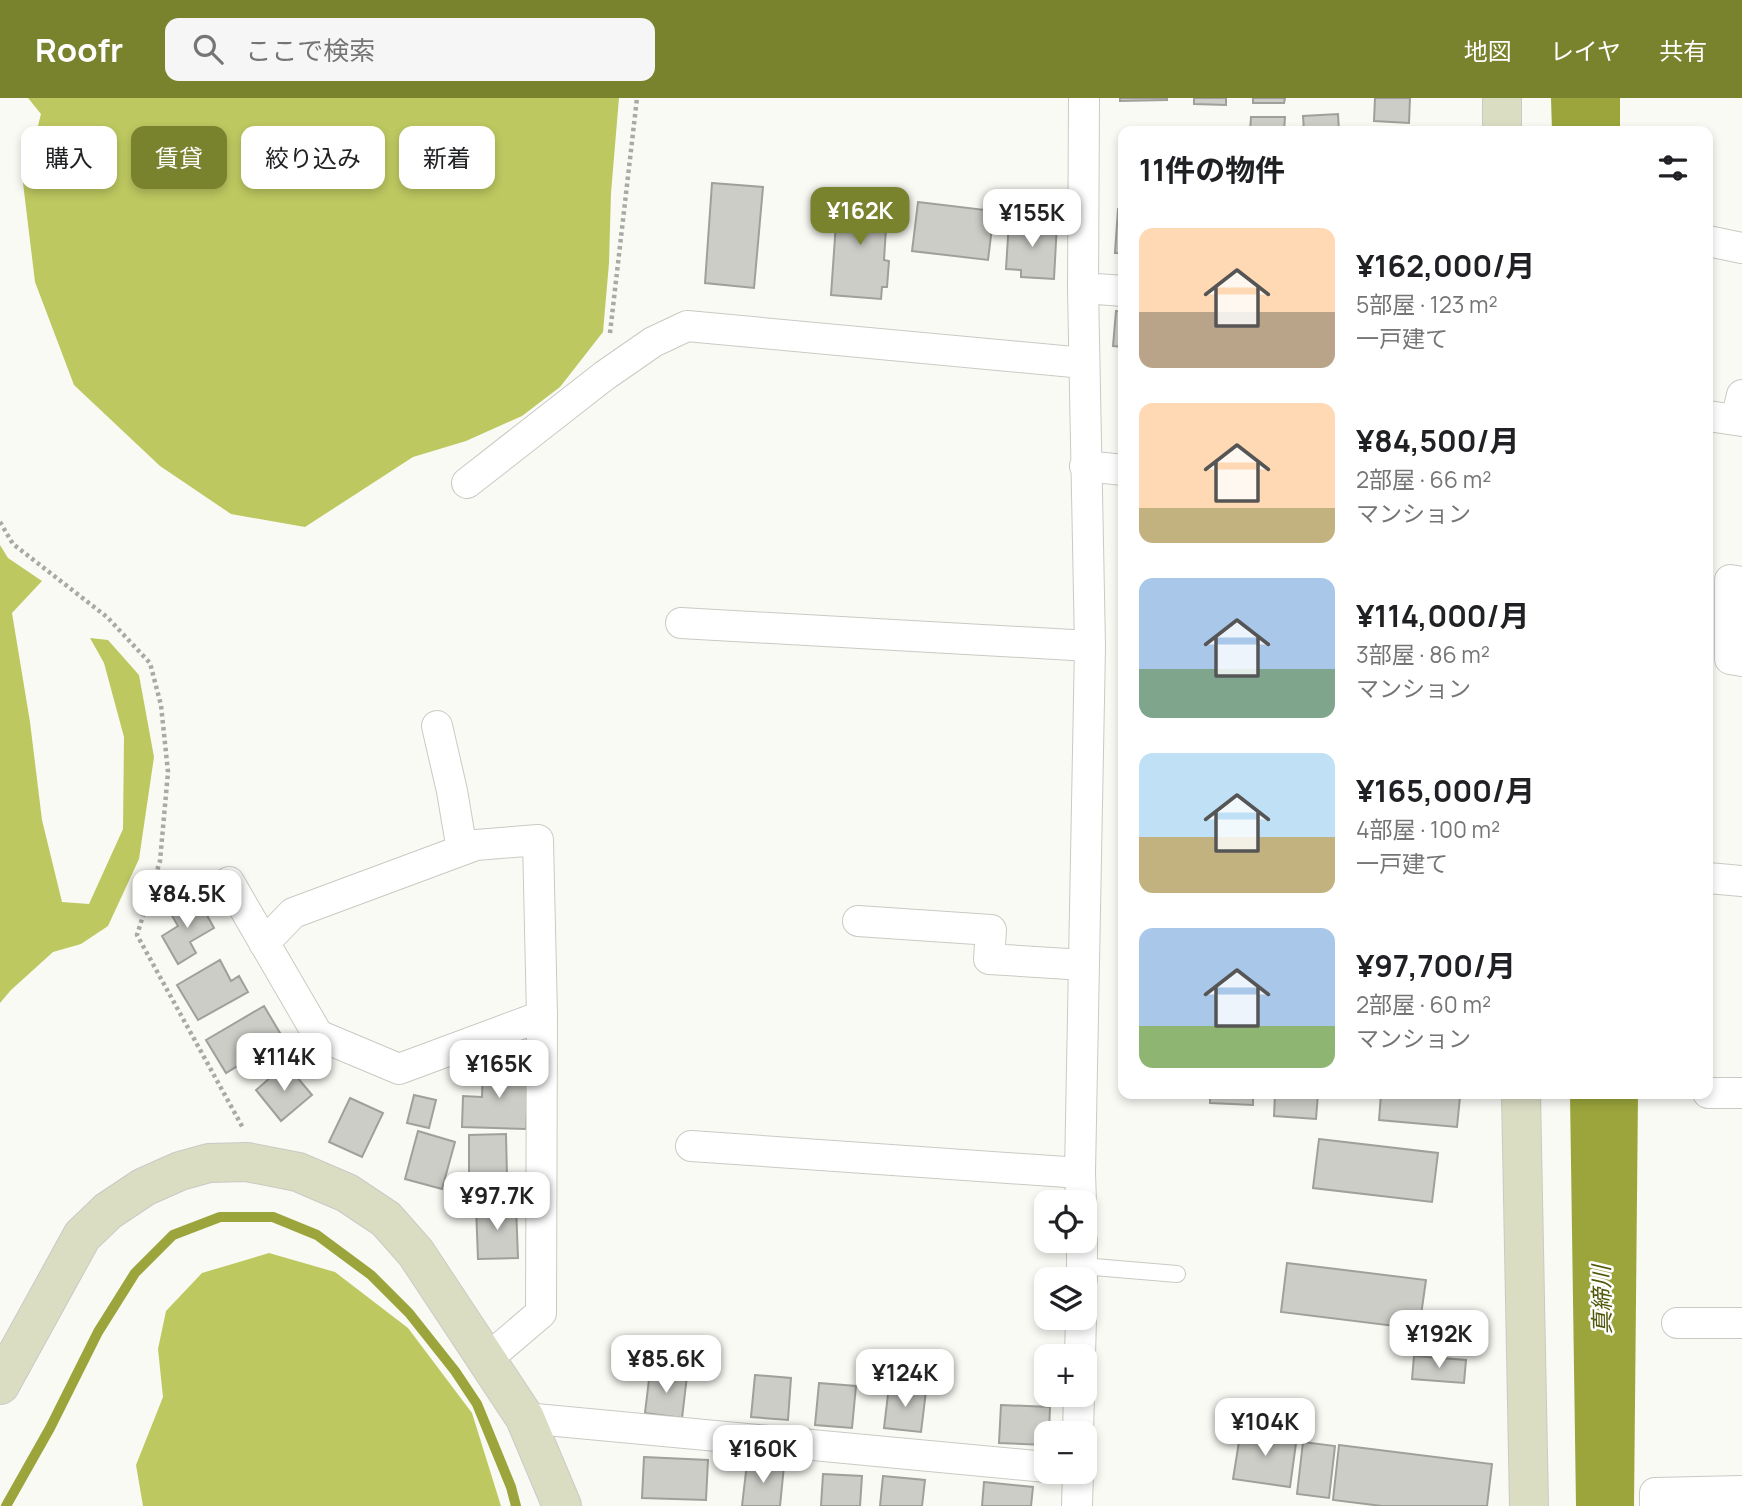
<!DOCTYPE html>
<html lang="ja">
<meta charset="utf-8">
<style>
body{margin:0;font-family:Manrope,"Noto Sans JP",sans-serif;background:#f6f6f6;color:#202124;height:100vh;display:flex;flex-direction:column;font-size:26px;white-space:nowrap}
*{box-sizing:border-box;margin:0}
p{font-size:23px;color:#757577}
.icon{flex:none;width:38px;height:38px;fill:none;stroke:currentColor;stroke-width:2;stroke-linecap:round;stroke-linejoin:round}
.map{position:relative;flex:1;overflow:hidden}
.details{position:absolute;left:1118px;top:28px;width:595px;height:973px;display:flex;flex-direction:column;background:#fff;border-radius:14px;box-shadow:0 4px 10px #0003}
.details>*{flex:none}
.banner{position:absolute;left:21px;top:28px;width:665px;height:63px;display:flex;gap:14px}
.controls{position:absolute;left:1034px;top:1092px;display:grid;gap:14px}
.controls a{display:grid;place-items:center;width:63px;height:63px;border-radius:14px;background:#fff;box-shadow:0 4px 10px #0003;font-size:35px}
.price{position:absolute;translate:-50% -60px;padding:0 16px;border-radius:14px;background:#fff;color:#222;font-size:23px;line-height:46px;filter:drop-shadow(0 2px 4px #0008)}
.price::after{content:'';position:absolute;left:50%;top:42px;width:21px;height:16px;margin-left:-10px;background:inherit;clip-path:polygon(0 0,100% 0,50% 100%)}
.price.on{background:#79822d;color:#fff}
ul{padding:0;list-style:none}
li{display:flex;align-items:center;gap:21px;height:175px;padding:0 21px}
li span{display:grid;place-items:center;flex:none;width:196px;height:140px;border-radius:14px;color:#555}
li>.icon{margin-inline-start:auto}
span .icon{width:84px;height:84px;fill:#fffc;stroke-width:1}
li b{font-size:30px}
h2{display:flex;justify-content:space-between;align-items:center;height:84px;padding:0 21px;font-size:30px}
.chip{padding:0 24px;border-radius:14px;background:#fff;box-shadow:0 4px 10px #0003;font-size:24px;line-height:63px}
.chip.on{background:#79822d;color:#fff}
header{display:flex;align-items:center;gap:42px;box-sizing:border-box;height:98px;padding:0 35px;background:#79822d;color:#fff}
header strong{font-size:33px}
nav{display:flex;gap:38px;margin-inline-start:auto;font-size:24px}
.search{width:490px;height:63px;background:#f6f6f6;display:flex;align-items:center;gap:18px;box-sizing:border-box;padding:0 24px;border-radius:14px;color:#757577;font-size:26px}
.map>svg:first-child{display:block}
.forest{fill:#bdc860}
.water{fill:#9ba53c}
.lines{fill:none;stroke-linecap:round;stroke-linejoin:round}
.stream{stroke:#9ba53c;stroke-width:10}
.building{fill:#cccdc7;stroke:#9fa09a;stroke-width:2}
.lane-casing{stroke:#c9cac4;stroke-width:18}
.street-casing{stroke:#c9cac4;stroke-width:32}
.secondary-casing{stroke:#c9cac4;stroke-width:40}
.path{stroke:#a9aaa6;stroke-width:4.5;stroke-dasharray:3.5 3.5;stroke-linecap:butt}
.lane{stroke:#fff;stroke-width:16}
.street{stroke:#fff;stroke-width:30}
.secondary{stroke:#dbddc3;stroke-width:38}
.labels{text-anchor:middle;dominant-baseline:central;stroke-width:5;stroke-linejoin:round;paint-order:stroke}
.water-label{font-size:23px;font-style:italic;fill:#525809;stroke:#fff}
</style>
<header>
<strong>Roofr</strong>
<div class="search"><svg class="icon" aria-label="search" viewBox="0 0 24 24"><circle cx="10" cy="10" r="6"/><path d="M15 15l6 6"/></svg>ここで検索</div>
<nav><a>地図</a><a>レイヤ</a><a>共有</a></nav>
</header>
<div class="map">
<svg width="1742" height="1408" viewBox="0 0 1742 1408">
<rect width="100%" height="100%" fill="#f9faf4"/>
<path class="forest" d="M 28,0 L 619,0 L 611,95 L 609,165 L 603,234 L 560,289 L 522,318 L 466,343 L 413,359 L 305,429 L 231,416 L 160,368 L 74,287 L 35,184 L 23,85 L 41,16 Z
M 0,447 L 8,460 L 42,483 L 12,515 L 30,624 L 42,722 L 62,804 L 89,806 L 123,731 L 124,639 L 104,565 L 90,540 L 108,542 L 139,577 L 154,659 L 139,761 L 108,828 L 81,846 L 53,854 L 11,892 L 0,905 Z
M 269,1155 L 335,1174 L 408,1230 L 472,1315 L 501,1408 L 143,1408 L 136,1367 L 163,1299 L 158,1251 L 166,1213 L 202,1175 Z"/>
<path class="water" d="M 1551,0 L 1620,0 L 1620,33 L 1552,33 Z
M 1570,996 L 1638,996 L 1634,1408 L 1576,1408 Z"/>
<g class="lines">
<path class="stream" d="M 6,1408 L 50,1330 L 98,1234 L 135,1175 L 173,1137 L 220,1119 L 273,1119 L 317,1137 L 371,1177 L 409,1215 L 455,1273 L 477,1306 L 511,1389 L 516,1408"/>
</g>
<path class="building" d="M 1120,0 L 1167,0 L 1167,2 L 1120,3 Z
M 1194,0 L 1226,0 L 1226,7 L 1194,6 Z
M 1253,0 L 1285,0 L 1284,5 L 1253,5 Z
M 1375,0 L 1410,0 L 1409,25 L 1374,23 Z
M 1338,16 L 1339,33 L 1304,33 L 1303,18 Z
M 1251,19 L 1285,19 L 1284,33 L 1250,33 Z
M 712,85 L 763,89 L 754,190 L 705,185 Z
M 838,96 L 888,99 L 884,162 L 889,163 L 887,189 L 882,189 L 881,201 L 831,197 Z
M 918,104 L 994,113 L 988,162 L 912,153 Z
M 1118,111 L 1124,111 L 1124,155 L 1115,155 Z
M 1009,123 L 1057,125 L 1054,181 L 1021,179 L 1021,172 L 1006,171 Z
M 1116,213 L 1124,214 L 1124,249 L 1113,248 Z
M 198,801 L 214,830 L 190,844 L 196,855 L 178,866 L 162,838 L 178,828 L 171,816 Z
M 220,862 L 231,883 L 239,878 L 248,894 L 198,922 L 177,887 Z
M 264,908 L 283,940 L 226,975 L 206,942 Z
M 286,966 L 312,997 L 281,1023 L 256,992 Z
M 483,967 L 529,969 L 526,1031 L 462,1029 L 463,998 L 482,999 Z
M 1210,996 L 1253,996 L 1253,1007 L 1210,1005 Z
M 1275,996 L 1318,996 L 1316,1021 L 1274,1018 Z
M 1381,996 L 1430,996 L 1460,999 L 1457,1029 L 1379,1022 Z
M 414,997 L 436,1002 L 429,1030 L 407,1025 Z
M 350,1000 L 383,1015 L 362,1059 L 329,1044 Z
M 418,1033 L 455,1044 L 442,1091 L 405,1081 Z
M 506,1036 L 507,1078 L 469,1078 L 469,1037 Z
M 1319,1041 L 1438,1055 L 1432,1104 L 1313,1090 Z
M 516,1107 L 518,1160 L 478,1161 L 476,1109 Z
M 1287,1165 L 1426,1182 L 1419,1231 L 1281,1214 Z
M 1414,1258 L 1466,1262 L 1464,1285 L 1412,1281 Z
M 650,1273 L 687,1278 L 682,1320 L 645,1315 Z
M 755,1277 L 791,1280 L 788,1322 L 751,1319 Z
M 819,1285 L 856,1288 L 852,1330 L 815,1327 Z
M 889,1288 L 926,1293 L 921,1334 L 884,1330 Z
M 1001,1307 L 1050,1309 L 1049,1335 L 1046,1335 L 1046,1347 L 999,1345 Z
M 1241,1331 L 1297,1338 L 1290,1389 L 1233,1381 Z
M 1303,1344 L 1335,1348 L 1329,1400 L 1297,1396 Z
M 1339,1347 L 1492,1366 L 1487,1408 L 1382,1408 L 1333,1402 Z
M 644,1359 L 708,1362 L 706,1402 L 642,1400 Z
M 747,1365 L 784,1368 L 780,1408 L 742,1408 Z
M 823,1376 L 862,1378 L 860,1408 L 821,1408 Z
M 883,1378 L 925,1382 L 922,1408 L 880,1408 Z
M 984,1384 L 1033,1389 L 1031,1408 L 982,1408 Z"/>
<g class="lines">
<defs>
<path id="lane" d="M 1082,1168 L 1177,1176"/>
<path id="street" d="M 1708,143 L 1742,150
M 1083,190 L 1124,193
M 1708,318 L 1742,323
M 1736,322 L 1742,297
M 1085,368 L 1124,372
M 467,385 L 604,278 L 653,244 L 687,228 L 1084,265
M 1742,484 L 1730,482 L 1730,561 L 1742,563
M 681,525 L 1090,548
M 437,628 L 452,693 L 462,752
M 1708,780 L 1742,783
M 229,784 L 318,937 L 399,971 L 542,918
M 858,823 L 991,832 L 989,861 L 1084,867
M 264,845 L 293,815 L 476,747 L 538,742 L 542,918 L 541,1215 L 487,1261
M 1708,995 L 1742,995
M 691,1048 L 1080,1075
M 1081,1104 L 1080,1075 L 1090,548 L 1083,190 L 1084,0
M 1082,1143 L 1082,1181
M 1677,1225 L 1742,1225
M 1080,1258 L 1081,1220
M 525,1320 L 1046,1369
M 1078,1335 L 1079,1297
M 1077,1408 L 1078,1374
M 1655,1408 L 1655,1395 L 1742,1393"/>
<path id="secondary" d="M 1502,0 L 1502,33
M 1521,996 L 1529,1408
M 0,1287 L 82,1138 L 108,1113 L 144,1089 L 180,1073 L 209,1065 L 247,1064 L 298,1074 L 347,1095 L 386,1121 L 416,1155 L 525,1320 L 562,1408"/>
</defs>
<use href="#lane" class="lane-casing"/>
<use href="#street" class="street-casing"/>
<use href="#secondary" class="secondary-casing"/>
<path class="path" d="M 610,235 L 637,0
M 0,424 L 13,446 L 107,519 L 150,565 L 161,607 L 168,674 L 160,763 L 137,837 L 243,1030"/>
<use href="#lane" class="lane"/>
<use href="#street" class="street"/>
<use href="#secondary" class="secondary"/>
</g>
<g class="labels">
<g class="water-label">
<text transform="translate(1601 1202) rotate(-91)">真締川</text>
</g>
</g>
</svg>
<div class="controls">
<a><svg class="icon" aria-label="locate" viewBox="0 0 24 24"><circle cx="12" cy="12" r="6"/><path d="M12 2v4M12 18v4M2 12h4M18 12h4"/></svg></a>
<a><svg class="icon" aria-label="layers" viewBox="0 0 24 24"><path d="M12 4l9 5-9 5-9-5zM3 14l9 5 9-5"/></svg></a>
<a>+</a>
<a>−</a>
</div>
<b class="price on" style="left:860px;top:149px">¥162K</b>
<b class="price" style="left:1032px;top:151px">¥155K</b>
<b class="price" style="left:187px;top:832px">¥84.5K</b>
<b class="price" style="left:284px;top:995px">¥114K</b>
<b class="price" style="left:499px;top:1002px">¥165K</b>
<b class="price" style="left:497px;top:1134px">¥97.7K</b>
<b class="price" style="left:1439px;top:1272px">¥192K</b>
<b class="price" style="left:666px;top:1297px">¥85.6K</b>
<b class="price" style="left:905px;top:1311px">¥124K</b>
<b class="price" style="left:1265px;top:1360px">¥104K</b>
<b class="price" style="left:763px;top:1387px">¥160K</b>
<div class="banner">
<a class="chip">購入</a>
<a class="chip on">賃貸</a>
<a class="chip">絞り込み</a>
<a class="chip">新着</a>
</div>
<section class="details">
<h2>11件の物件<svg class="icon" aria-label="filters" viewBox="0 0 24 24"><path d="M4 7h16M4 17h16"/><circle cx="9" cy="7" r="2"/><circle cx="15" cy="17" r="2"/></svg></h2>
<ul>
<li><span style="background:linear-gradient(#ffd9b3 60%,#b9a48a 0)"><svg class="icon" aria-label="home" viewBox="0 0 24 24"><path d="M3 11l9-7 9 7M6 9v11h12V9"/></svg></span><div><b>¥162,000/月</b><p>5部屋 · 123 m²</p><p>一戸建て</p></div></li>
<li><span style="background:linear-gradient(#ffd9b3 75%,#c2b280 0)"><svg class="icon" aria-label="home" viewBox="0 0 24 24"><path d="M3 11l9-7 9 7M6 9v11h12V9"/></svg></span><div><b>¥84,500/月</b><p>2部屋 · 66 m²</p><p>マンション</p></div></li>
<li><span style="background:linear-gradient(#a9c7e8 65%,#7fa58c 0)"><svg class="icon" aria-label="home" viewBox="0 0 24 24"><path d="M3 11l9-7 9 7M6 9v11h12V9"/></svg></span><div><b>¥114,000/月</b><p>3部屋 · 86 m²</p><p>マンション</p></div></li>
<li><span style="background:linear-gradient(#bfe0f5 60%,#c2b280 0)"><svg class="icon" aria-label="home" viewBox="0 0 24 24"><path d="M3 11l9-7 9 7M6 9v11h12V9"/></svg></span><div><b>¥165,000/月</b><p>4部屋 · 100 m²</p><p>一戸建て</p></div></li>
<li><span style="background:linear-gradient(#a9c7e8 70%,#8fb573 0)"><svg class="icon" aria-label="home" viewBox="0 0 24 24"><path d="M3 11l9-7 9 7M6 9v11h12V9"/></svg></span><div><b>¥97,700/月</b><p>2部屋 · 60 m²</p><p>マンション</p></div></li>
</ul>
</section>
</div>
